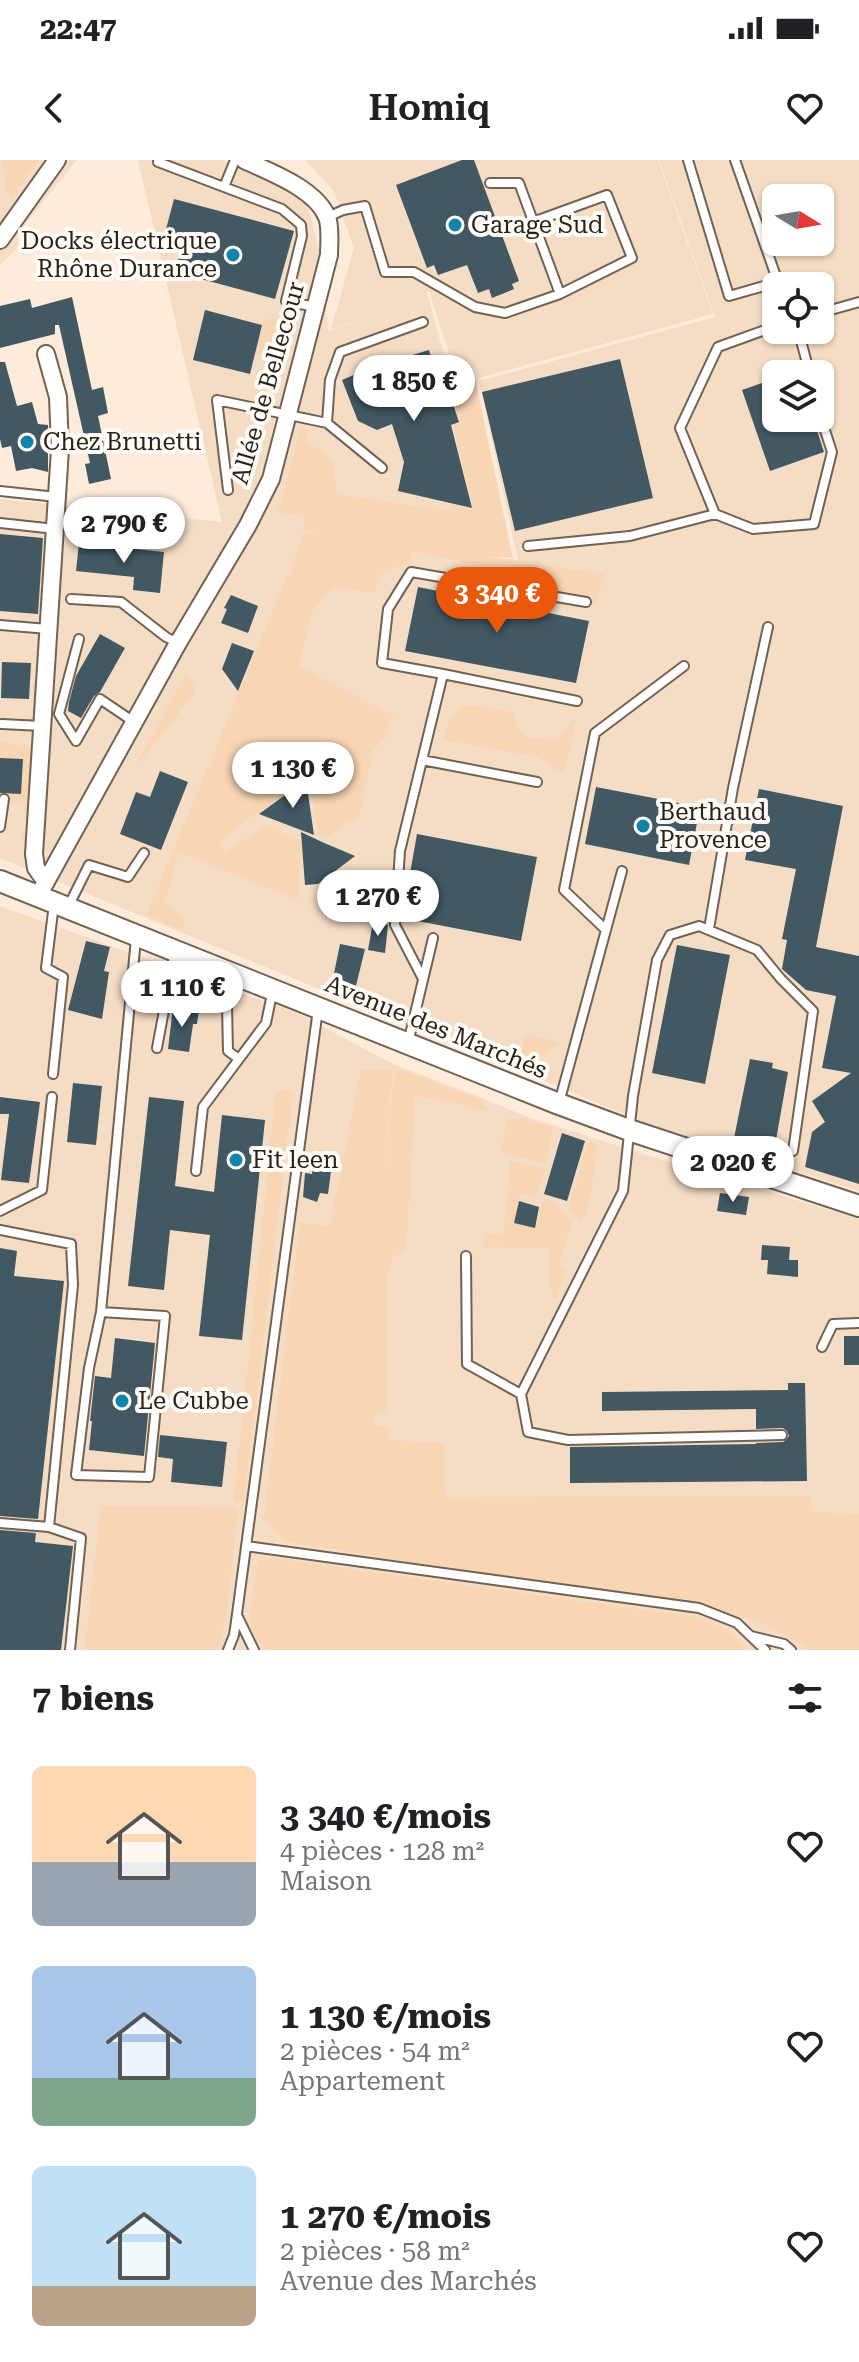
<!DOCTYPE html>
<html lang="fr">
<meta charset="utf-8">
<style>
body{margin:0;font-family:"Roboto Serif",serif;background:#f2f2f2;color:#202124;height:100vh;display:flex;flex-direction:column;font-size:30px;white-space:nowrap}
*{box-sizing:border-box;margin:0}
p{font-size:26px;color:#757577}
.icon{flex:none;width:44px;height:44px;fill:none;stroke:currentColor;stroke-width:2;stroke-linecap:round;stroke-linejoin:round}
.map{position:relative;height:1490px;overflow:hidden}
.panel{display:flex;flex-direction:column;background:#fff;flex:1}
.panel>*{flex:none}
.needle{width:52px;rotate:101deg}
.fabs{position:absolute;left:762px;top:24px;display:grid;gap:16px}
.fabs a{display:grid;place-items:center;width:72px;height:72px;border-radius:12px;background:#fff;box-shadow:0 2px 6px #0004;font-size:40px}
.price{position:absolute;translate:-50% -68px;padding:0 18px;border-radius:28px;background:#fff;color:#222;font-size:26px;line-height:52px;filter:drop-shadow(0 2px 4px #0008)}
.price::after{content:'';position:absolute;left:50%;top:48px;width:24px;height:18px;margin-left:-12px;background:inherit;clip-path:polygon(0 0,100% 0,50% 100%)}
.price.active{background:#ea580c;color:#fff}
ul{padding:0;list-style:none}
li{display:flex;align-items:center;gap:24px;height:200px;padding:0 32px}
li span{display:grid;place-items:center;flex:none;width:224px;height:160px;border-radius:12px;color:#555}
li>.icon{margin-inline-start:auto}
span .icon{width:96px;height:96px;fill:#fffc;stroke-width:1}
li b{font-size:34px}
h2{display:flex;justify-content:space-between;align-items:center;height:96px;padding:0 32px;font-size:34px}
.status{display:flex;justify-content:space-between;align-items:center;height:56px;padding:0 40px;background:#fff;direction:ltr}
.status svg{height:22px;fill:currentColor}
header{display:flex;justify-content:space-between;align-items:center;height:104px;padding:0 32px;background:#fff;font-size:36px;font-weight:600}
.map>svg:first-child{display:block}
.built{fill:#f5ddc5;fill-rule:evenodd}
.green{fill:#f8d5b3}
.building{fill:#425862}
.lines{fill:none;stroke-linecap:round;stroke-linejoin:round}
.service-casing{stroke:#726252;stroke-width:12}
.minor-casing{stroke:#726252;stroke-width:20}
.tertiary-casing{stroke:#726252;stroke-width:24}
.service{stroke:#fff;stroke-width:8}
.minor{stroke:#fff;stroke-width:16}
.tertiary{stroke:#fff;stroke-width:20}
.poi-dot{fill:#1283aa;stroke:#fffbf7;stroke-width:3}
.labels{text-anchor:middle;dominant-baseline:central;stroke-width:8;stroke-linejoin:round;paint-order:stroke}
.poi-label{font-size:24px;fill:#29221b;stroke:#fffbf7;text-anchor:start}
.street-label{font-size:24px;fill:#29221b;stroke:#fffbf7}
</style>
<div class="status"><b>22:47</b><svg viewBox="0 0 49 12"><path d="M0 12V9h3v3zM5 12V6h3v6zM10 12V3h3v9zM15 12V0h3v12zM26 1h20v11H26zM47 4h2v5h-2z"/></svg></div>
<header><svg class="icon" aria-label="back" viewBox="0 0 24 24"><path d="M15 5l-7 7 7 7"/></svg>Homiq<svg class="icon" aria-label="heart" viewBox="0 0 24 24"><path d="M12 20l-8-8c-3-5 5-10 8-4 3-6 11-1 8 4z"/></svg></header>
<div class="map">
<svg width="859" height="1490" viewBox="0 0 859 1490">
<rect width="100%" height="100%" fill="#feebd9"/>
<path class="built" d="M 0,0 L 77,0 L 17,74 L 19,87 L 0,105 Z
M 138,0 L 223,0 L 307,41 L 318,87 L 329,172 L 367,156 L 331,170 L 354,88 L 333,30 L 305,0 L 658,0 L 713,154 L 479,218 L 475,208 L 455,211 L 429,131 L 427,132 L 449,215 L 473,209 L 513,398 L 433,389 L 518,400 L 479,221 L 715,157 L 659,0 L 859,0 L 859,1031 L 661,969 L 0,698 L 0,339 L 222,362 ZM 776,38 L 820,38 L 820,82 L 776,82 ZM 776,126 L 820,126 L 820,170 L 776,170 ZM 776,214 L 820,214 L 820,258 L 776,258 Z
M 0,746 L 297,853 L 395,905 L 470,933 L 528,957 L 653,997 L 859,1059 L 859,1490 L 0,1490 Z"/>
<path class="green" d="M 2,0 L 38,0 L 12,38 L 8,33 Z
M 264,158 L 290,165 L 280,201 L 255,193 Z
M 473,211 L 512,397 L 483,397 L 605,414 L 596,444 L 506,423 L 510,412 L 411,391 L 408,405 C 385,409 381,410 374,433 L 332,427 L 311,453 L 299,506 L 394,556 L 385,579 L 373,590 L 359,656 L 327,677 L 318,674 L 309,614 L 219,681 L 225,693 L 265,665 L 301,680 L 298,740 L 179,692 L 166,740 L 185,761 L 181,770 L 147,754 L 305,373 L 339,377 L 302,371 L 306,357 L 278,352 L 301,267 L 307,268 L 307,284 C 334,293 337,310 335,334 L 448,351 L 449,345 L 473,349 L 453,265 L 460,261 L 454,242 L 446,244 L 443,232 L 449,231 L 447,218 Z
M 185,515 L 197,523 L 191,538 L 134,609 Z
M 471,545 L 512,552 C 523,583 525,576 556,580 L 577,556 L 564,614 L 538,597 L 444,580 C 448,562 450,549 471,545 Z
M 37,576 L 29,685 L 21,679 L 27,667 L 23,644 L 11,642 L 10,634 L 21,634 L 23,600 L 0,598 L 0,582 L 32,587 Z
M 524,874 L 560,882 L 530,906 L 520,900 Z
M 398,909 L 481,940 L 490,951 L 478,951 L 465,945 L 415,936 L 406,1091 L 393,1097 L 386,1118 L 386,1252 L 375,1252 L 375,1265 L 390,1268 L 388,1280 L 444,1283 L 445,1337 L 808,1336 L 812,1352 L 859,1354 L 859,1490 L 807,1490 L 806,1486 L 756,1460 L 285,1381 L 264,1358 L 300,1063 L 330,1066 L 361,910 L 393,910 L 374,1109 L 393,925 Z
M 293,930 L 244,1342 L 234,1342 L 276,931 Z
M 522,958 L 553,968 L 546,1003 L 501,993 L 507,959 Z
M 589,980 L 597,983 L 590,1042 L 581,1062 L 568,1049 Z
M 511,1001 L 545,1009 L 536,1037 L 520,1033 L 515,1063 L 535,1068 L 543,1039 L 554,1041 L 571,1062 L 559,1106 L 566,1109 L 556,1139 L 552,1139 L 549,1088 L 483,1087 L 484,1073 L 503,1076 Z
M 101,1346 L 238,1347 L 227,1452 L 218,1490 L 85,1490 Z
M 271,1398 L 696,1457 L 726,1470 L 748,1490 L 266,1490 L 258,1482 L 249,1463 L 258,1401 Z"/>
<path class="building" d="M 462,0 L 474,0 L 519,121 L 512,124 L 514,129 L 492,138 L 489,129 L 478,133 L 467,105 L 438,115 L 434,105 L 427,108 L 396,25 Z
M 174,39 L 294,71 L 275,139 L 175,112 L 184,79 L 165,73 Z
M 72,137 L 92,230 L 103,227 L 108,253 L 98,256 L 111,319 L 89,324 L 85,304 L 90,303 L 59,165 L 55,165 L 55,174 L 0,188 L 0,146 L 30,139 L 32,148 Z
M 205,150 L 262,165 L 250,214 L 193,200 Z
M 429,190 L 433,204 L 439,202 L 459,262 L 451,265 L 472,348 L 398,331 L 404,302 L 392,264 L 377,270 L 358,261 L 342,220 L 375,206 Z
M 620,199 L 653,338 L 515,371 L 482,232 Z
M 0,202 L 5,202 L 17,246 L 32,242 L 38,264 L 48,265 L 48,312 L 32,308 L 16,311 L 11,286 L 2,288 L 0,279 Z
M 776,218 L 776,258 L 813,258 L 824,292 L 770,311 L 742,230 Z
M 0,374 L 43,378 L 38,454 L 0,451 Z
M 79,383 L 164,392 L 160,433 L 133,430 L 134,417 L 76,411 Z
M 418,427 L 589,461 L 576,523 L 405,491 Z
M 231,435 L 258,446 L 248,473 L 221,463 L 227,449 L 224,448 Z
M 100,474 L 125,488 L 100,532 L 94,536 L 81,558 L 68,551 L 69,542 L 76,516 Z
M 232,483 L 254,491 L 238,531 L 222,509 Z
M 2,502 L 31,503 L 29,539 L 1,538 Z
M 0,598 L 23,599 L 21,634 L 0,633 Z
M 160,611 L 188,622 L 161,690 L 120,674 L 136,632 L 150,637 Z
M 306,620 L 314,675 L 259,654 Z
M 596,627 L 700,647 L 689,705 L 585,684 Z
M 759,629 L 843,646 L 816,787 L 859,796 L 859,1024 L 805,1007 L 812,972 L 825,962 L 812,941 L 851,913 L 822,908 L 836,836 L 806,830 L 782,809 L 787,780 L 782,779 L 796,709 L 745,700 Z
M 301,672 L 322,682 L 355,696 L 318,724 L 305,725 Z
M 417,674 L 537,697 L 521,781 L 402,758 Z
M 373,762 L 388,765 L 385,793 L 368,790 Z
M 86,781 L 110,787 L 104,811 L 109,812 L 102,859 L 68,850 Z
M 340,784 L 365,789 L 353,838 L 330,833 Z
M 677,785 L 730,795 L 705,924 L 652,913 Z
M 173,847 L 199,850 L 197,864 L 193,864 L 189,892 L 168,889 Z
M 750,899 L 773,903 L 772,908 L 788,912 L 773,997 L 733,983 Z
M 73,923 L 102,926 L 96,985 L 67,982 Z
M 0,937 L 40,942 L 29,1023 L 1,1020 L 9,954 L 0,954 Z
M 149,937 L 184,941 L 175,1026 L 214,1032 L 222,955 L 265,960 L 242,1180 L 199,1176 L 210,1075 L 170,1070 L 164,1130 L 128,1126 Z
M 562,973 L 585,981 L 567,1041 L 544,1034 Z
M 315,992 L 333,996 L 328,1034 L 320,1033 L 317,1042 L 303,1037 L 305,1013 L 312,1014 Z
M 720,1033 L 749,1037 L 746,1055 L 717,1051 Z
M 519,1041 L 539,1047 L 535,1068 L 514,1063 Z
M 762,1085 L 790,1087 L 789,1100 L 798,1100 L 798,1117 L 767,1114 L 768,1100 L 761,1100 Z
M 0,1088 L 17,1091 L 14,1116 L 64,1121 L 38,1359 L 0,1356 Z
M 844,1176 L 859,1176 L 859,1205 L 844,1205 Z
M 115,1178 L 155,1183 L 144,1296 L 89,1290 L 92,1261 L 90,1261 L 95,1216 L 111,1218 Z
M 788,1223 L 805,1223 L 807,1321 L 570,1323 L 570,1287 L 756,1284 L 756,1283 L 783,1282 L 789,1276 L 787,1271 L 783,1268 L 756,1269 L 756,1249 L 602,1251 L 602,1232 L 788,1230 Z
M 160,1275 L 227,1282 L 222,1327 L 171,1322 L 173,1299 L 158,1297 Z
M 0,1370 L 36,1373 L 35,1382 L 73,1386 L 61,1490 L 0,1490 Z"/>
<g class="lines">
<defs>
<path id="service" d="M 235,0 L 224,27 L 282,49 L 301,65 L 302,76 L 286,141 L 315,147
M 688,0 L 729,136 L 778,122 L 735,0
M 158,2 L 224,27
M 328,57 L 343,50 L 365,46 L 385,112 L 414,112 L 475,147 L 505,153 L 560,134 L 519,23 L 490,23
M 533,62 L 607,35 L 632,98 L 560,134
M 820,153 L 859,142
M 776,166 L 718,187 L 680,268 L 715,354 L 753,369 L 814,364 L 832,292 L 820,255
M 798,170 L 810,214
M 327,263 L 382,308
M 228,330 L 217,240 L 327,263 L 330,220 L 340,192 L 423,162
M 0,331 L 57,337
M 0,363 L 55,369
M 528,386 L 630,376 L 715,354
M 71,439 L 121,442 L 166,477 L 178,483
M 0,465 L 48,469
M 79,479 L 59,554 L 76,581 L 100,539 L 134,562
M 443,514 L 577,541
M 2,564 L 42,566
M 422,600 L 537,622
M 0,667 L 4,639
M 68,747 L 89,705 L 128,717 L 144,693
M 709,769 L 733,628 L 768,467
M 606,770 L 564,730 L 595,573 L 684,506
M 423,819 L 395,765 L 400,691 L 443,514 L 382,503 L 388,449 L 411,412 L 586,442
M 227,846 L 228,891 L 239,899
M 408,883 L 433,778
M 157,888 L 175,791
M 53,914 L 63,817 L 46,808 L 54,744
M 559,943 L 622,711
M 196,1011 L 203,947 L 266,863 L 273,829
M 0,1051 L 42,1030 L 52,937
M 0,1070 L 71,1084 L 73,1125 L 49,1367 L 81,1378 L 70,1490
M 466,1096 L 467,1204 L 521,1234
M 101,1152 L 165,1156 L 149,1317 L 76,1315 L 89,1208 L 101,1152 L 136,778
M 822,1187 L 833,1164 L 859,1163
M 782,1275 L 568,1280 L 528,1272 L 521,1234 L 623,1031 L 633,936 L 657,800 L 670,775 L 699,766 L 757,790 L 781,819 L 813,851 L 793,991
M 0,1363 L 49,1367
M 246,1386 L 699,1448 L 737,1463 L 765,1490
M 237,1455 L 254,1490
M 751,1476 L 784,1484 L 791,1490
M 228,1490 L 234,1475 L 237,1454 L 318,849"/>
<path id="minor" d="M 0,80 L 57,0
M 46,194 L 58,237 L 60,289 L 34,694 L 36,708 L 46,722
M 38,736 L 178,483 L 248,365 L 271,319 L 329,95 C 329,84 331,67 327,57 C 316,29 270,12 244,0"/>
<path id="tertiary" d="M 0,721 L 559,944 L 629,970 L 859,1046"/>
</defs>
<use href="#service" class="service-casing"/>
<use href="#minor" class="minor-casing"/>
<use href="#tertiary" class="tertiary-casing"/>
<use href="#service" class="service"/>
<use href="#minor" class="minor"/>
<use href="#tertiary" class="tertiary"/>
</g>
<g class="poi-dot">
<circle cx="455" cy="65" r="8"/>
<circle cx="233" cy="95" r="8"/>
<circle cx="27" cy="282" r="8"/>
<circle cx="643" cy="666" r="8"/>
<circle cx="236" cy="1000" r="8"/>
<circle cx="122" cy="1241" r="8"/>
</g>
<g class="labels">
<g class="poi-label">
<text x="471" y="65">Garage Sud</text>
<text x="217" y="81" text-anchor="end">Docks électrique<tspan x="217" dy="28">Rhône Durance</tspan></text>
<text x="43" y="282">Chez Brunetti</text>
<text x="659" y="652">Berthaud<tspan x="659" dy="28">Provence</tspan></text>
<text x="252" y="1000">Fit leen</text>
<text x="138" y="1241">Le Cubbe</text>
</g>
<g class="street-label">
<text transform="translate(268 223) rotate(-74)">Allée de Bellecour</text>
<text transform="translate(436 867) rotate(22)">Avenue des Marchés</text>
</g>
</g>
</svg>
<div class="fabs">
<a><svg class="needle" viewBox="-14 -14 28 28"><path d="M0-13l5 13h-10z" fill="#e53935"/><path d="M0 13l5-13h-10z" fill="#757577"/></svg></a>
<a><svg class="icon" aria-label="locate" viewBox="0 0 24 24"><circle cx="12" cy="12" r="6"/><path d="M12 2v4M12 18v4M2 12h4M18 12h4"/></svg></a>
<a><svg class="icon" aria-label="layers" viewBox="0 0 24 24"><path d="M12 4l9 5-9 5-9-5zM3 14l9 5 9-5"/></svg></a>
</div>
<b class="price" style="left:414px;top:263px">1 850 €</b>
<b class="price" style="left:124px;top:405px">2 790 €</b>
<b class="price active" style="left:497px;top:475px">3 340 €</b>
<b class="price" style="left:293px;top:650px">1 130 €</b>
<b class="price" style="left:378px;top:778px">1 270 €</b>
<b class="price" style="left:182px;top:869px">1 110 €</b>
<b class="price" style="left:733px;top:1044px">2 020 €</b>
</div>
<section class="panel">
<h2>7 biens<svg class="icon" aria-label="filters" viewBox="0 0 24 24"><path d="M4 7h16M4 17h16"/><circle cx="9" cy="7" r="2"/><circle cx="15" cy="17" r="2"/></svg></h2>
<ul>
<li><span style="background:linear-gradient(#ffd9b3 60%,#9aa5b1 0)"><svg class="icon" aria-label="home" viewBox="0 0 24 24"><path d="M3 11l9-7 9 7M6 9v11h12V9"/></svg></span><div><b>3 340 €/mois</b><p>4 pièces · 128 m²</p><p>Maison</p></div><svg class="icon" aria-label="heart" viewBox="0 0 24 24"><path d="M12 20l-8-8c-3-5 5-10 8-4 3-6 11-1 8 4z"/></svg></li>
<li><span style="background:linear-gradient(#a9c7e8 70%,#7fa58c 0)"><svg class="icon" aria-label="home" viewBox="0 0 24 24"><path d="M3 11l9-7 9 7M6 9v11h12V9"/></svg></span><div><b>1 130 €/mois</b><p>2 pièces · 54 m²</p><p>Appartement</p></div><svg class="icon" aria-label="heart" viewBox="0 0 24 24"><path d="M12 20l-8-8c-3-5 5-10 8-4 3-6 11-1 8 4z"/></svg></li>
<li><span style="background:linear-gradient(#bfe0f5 75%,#b9a48a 0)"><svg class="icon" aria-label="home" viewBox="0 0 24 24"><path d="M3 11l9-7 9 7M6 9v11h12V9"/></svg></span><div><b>1 270 €/mois</b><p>2 pièces · 58 m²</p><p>Avenue des Marchés</p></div><svg class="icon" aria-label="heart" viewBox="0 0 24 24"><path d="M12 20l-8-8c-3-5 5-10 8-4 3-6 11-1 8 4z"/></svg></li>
</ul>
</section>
